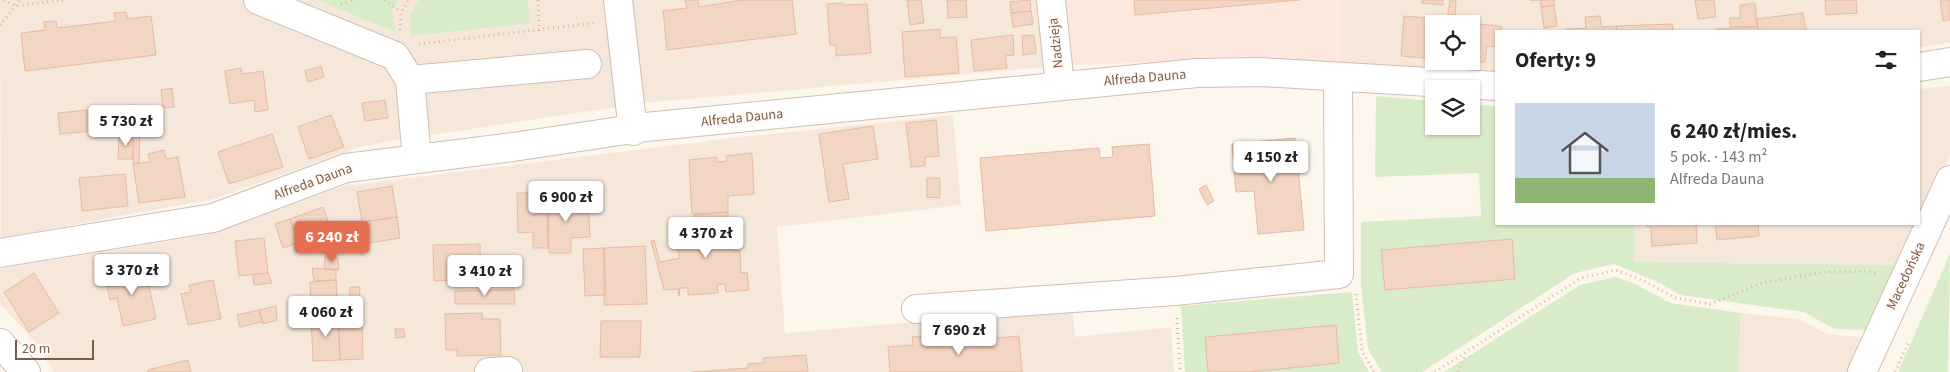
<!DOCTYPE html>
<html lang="pl">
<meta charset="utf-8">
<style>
body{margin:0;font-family:"Source Sans 3",sans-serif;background:#f2f2f2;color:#222;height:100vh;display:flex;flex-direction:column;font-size:19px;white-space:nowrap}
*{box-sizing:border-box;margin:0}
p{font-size:16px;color:#767676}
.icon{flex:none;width:28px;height:28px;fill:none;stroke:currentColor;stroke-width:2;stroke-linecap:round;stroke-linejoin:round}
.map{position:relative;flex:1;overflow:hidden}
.sheet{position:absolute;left:1495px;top:30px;width:425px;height:195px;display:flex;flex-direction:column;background:#fff;border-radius:0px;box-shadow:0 1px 4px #0004}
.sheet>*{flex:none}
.buttons{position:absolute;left:1425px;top:15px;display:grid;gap:10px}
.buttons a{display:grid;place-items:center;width:55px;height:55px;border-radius:0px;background:#fff;box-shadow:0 1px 4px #0004;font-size:25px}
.scale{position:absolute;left:15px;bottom:12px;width:79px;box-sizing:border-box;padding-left:5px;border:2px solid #7a5c4d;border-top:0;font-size:14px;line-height:18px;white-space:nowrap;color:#7a5c4d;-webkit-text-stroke:4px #fffaf3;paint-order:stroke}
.price{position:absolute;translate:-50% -42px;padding:0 11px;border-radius:5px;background:#fff;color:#222;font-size:16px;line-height:32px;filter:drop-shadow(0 1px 2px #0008)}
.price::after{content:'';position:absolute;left:50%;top:30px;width:15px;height:11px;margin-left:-8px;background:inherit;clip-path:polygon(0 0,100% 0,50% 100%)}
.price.on{background:#e76f51;color:#fff}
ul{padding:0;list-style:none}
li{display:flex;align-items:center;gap:15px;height:125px;padding:0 20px}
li+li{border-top:1px solid #e0e0e0}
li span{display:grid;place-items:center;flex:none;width:140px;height:100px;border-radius:0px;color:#555}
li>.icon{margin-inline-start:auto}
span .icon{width:60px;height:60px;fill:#fffc;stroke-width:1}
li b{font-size:21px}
h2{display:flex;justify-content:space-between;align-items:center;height:60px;padding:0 20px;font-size:21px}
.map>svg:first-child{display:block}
.residential{fill:#f5e8da;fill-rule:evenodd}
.commercial{fill:#fde8e0}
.green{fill:#d8ecc9}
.building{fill:#f3d5c3;stroke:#e6bba3}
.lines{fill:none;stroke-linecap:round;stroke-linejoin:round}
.minor-casing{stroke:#d1beb0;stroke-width:30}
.path{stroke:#d9b8a5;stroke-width:3;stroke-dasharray:1 4;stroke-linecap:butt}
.minor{stroke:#fff;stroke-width:28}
.labels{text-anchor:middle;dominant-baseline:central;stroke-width:4;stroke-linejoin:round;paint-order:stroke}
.street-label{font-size:14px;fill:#7a5c4d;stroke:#fffaf3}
</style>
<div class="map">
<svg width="1950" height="372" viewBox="0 0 1950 372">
<rect width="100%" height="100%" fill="#fdf6ec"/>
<path class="residential" d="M 0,0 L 1040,0 L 1047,67 L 643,103 L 391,141 L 356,148 L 213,199 L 1,238 Z
M 1341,0 L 1950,0 L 1950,43 L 1919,48 L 1919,31 L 1496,31 L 1496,72 L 1341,67 ZM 1434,24 L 1471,24 L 1471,61 L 1434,61 Z
M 1950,86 L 1950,155 L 1902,265 L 1634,262 L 1634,224 L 1919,224 L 1919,89 Z
M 953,115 L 961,205 L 777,227 L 785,333 L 1073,309 L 1075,337 L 1171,327 L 1174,372 L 54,372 L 35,342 L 0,304 L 0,269 L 207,235 L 343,186 L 732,138 Z
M 1741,313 L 1798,319 L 1827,334 L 1869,338 L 1852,372 L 1738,372 Z"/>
<path class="commercial" d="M 1065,0 L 1341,0 L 1341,67 L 1234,60 L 1070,65 Z"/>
<path class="green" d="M 318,0 L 399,0 L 392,10 L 395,32 Z
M 419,0 L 528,0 L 530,23 L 410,36 L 410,14 Z
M 1376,96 L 1434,101 L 1434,126 L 1471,126 L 1471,104 L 1496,106 L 1496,224 L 1634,224 L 1634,262 L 1902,265 L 1869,330 L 1834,329 L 1804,312 L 1680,295 L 1660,283 L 1614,264 L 1575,273 L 1422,372 L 1382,372 L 1368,349 L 1361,286 L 1361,222 L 1481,216 L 1479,173 L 1375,177 Z
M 1950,254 L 1948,372 L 1899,372 L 1899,370 Z
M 1615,277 L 1631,282 L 1671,303 L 1741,313 L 1738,372 L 1444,372 L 1580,285 Z
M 1352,292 L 1358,352 L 1369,372 L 1185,372 L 1181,306 Z"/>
<path class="building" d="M 685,0 L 698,0 L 699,7 L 742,0 L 792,0 L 796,34 L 667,50 L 663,11 L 687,8 Z
M 907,0 L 921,0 L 924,23 L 910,25 Z
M 947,0 L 966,0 L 967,17 L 948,18 Z
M 1030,0 L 1031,11 L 1011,13 L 1010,2 Z
M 1134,0 L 1299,0 L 1135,15 Z
M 1423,0 L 1443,0 L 1443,5 L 1422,3 Z
M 1450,0 L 1456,0 L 1455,20 L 1447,20 Z
M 1530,0 L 1554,0 L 1554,5 L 1541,7 L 1540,0 Z
M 1695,0 L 1714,0 L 1716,17 L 1698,19 Z
M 1825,0 L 1856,0 L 1857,13 L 1826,15 Z
M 1940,0 L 1950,0 L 1950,20 L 1943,21 Z
M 842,3 L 843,5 L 867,4 L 871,53 L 836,56 L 836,45 L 830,45 L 827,4 Z
M 1755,3 L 1757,26 L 1730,27 L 1730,18 L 1740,18 L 1740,5 Z
M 1554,5 L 1557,26 L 1544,28 L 1541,7 Z
M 1031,11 L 1033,24 L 1013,27 L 1011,13 Z
M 126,12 L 128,19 L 151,16 L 156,55 L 25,71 L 21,33 L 45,30 L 44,22 L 56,21 L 57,28 L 116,21 L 114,13 Z
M 1803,13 L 1806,31 L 1758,31 L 1757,19 Z
M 1404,16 L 1455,20 L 1454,24 L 1434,24 L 1434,59 L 1401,56 Z
M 1600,16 L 1602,27 L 1616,26 L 1617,31 L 1567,31 L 1567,29 L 1586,28 L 1585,17 Z
M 1455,22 L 1501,26 L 1501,31 L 1496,31 L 1496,47 L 1487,46 L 1485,62 L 1466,61 L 1471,61 L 1471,24 Z
M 1672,24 L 1673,31 L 1617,31 L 1616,26 Z
M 1758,27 L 1758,31 L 1716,31 L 1716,29 Z
M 940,29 L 940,38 L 956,37 L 959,73 L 905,77 L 902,32 Z
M 1013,35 L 1014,55 L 1005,56 L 1007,68 L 974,71 L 971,40 Z
M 1034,35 L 1036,53 L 1023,55 L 1022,36 Z
M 321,66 L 324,77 L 308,82 L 305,71 Z
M 241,68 L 242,74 L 263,71 L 268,110 L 255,112 L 254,100 L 230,104 L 225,71 Z
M 172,88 L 174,107 L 163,108 L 161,90 Z
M 385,100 L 388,118 L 365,121 L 362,103 Z
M 137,105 L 139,127 L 60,134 L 58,113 Z
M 331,115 L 344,147 L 309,159 L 298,127 Z
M 936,120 L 939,156 L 925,157 L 925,166 L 911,167 L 906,123 Z
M 140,126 L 139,163 L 133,164 L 133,128 Z
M 873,126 L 878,159 L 843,164 L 849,199 L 829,202 L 819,134 Z
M 272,134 L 283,167 L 229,184 L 218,152 Z
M 119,135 L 133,135 L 133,159 L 118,159 Z
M 1295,138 L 1304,230 L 1258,234 L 1254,191 L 1236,192 L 1232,144 Z
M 1149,144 L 1155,216 L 986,231 L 980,158 L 1099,148 L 1100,158 L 1113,157 L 1112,147 Z
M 164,150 L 166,159 L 178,157 L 185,197 L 139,203 L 133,164 L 150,162 L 148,154 Z
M 752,153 L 754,194 L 728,196 L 728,212 L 692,214 L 689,160 L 717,157 L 717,162 L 727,161 L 726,156 Z
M 125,174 L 128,206 L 82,211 L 79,178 Z
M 927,178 L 940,178 L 940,198 L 927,197 Z
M 1206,185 L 1214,201 L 1207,205 L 1199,189 Z
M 392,186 L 397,217 L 362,222 L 357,192 Z
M 517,193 L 534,193 L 534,197 L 547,196 L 548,248 L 533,248 L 533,232 L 518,233 Z
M 548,193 L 564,193 L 564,204 L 588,201 L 590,237 L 571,238 L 571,253 L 549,253 Z
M 323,207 L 334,238 L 314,246 L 316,251 L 308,253 L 307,248 L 302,250 L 290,219 Z
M 728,212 L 729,228 L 737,227 L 739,243 L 732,243 L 733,251 L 740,251 L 741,273 L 747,272 L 749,290 L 726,292 L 725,284 L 717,285 L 718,293 L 688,295 L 688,288 L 680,288 L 679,296 L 678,289 L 664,290 L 651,241 L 654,240 L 660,262 L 680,258 L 675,239 L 689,238 L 689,243 L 696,242 L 694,215 Z
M 397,217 L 400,238 L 369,243 L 362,222 Z
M 290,219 L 298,243 L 283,248 L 275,224 Z
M 1647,224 L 1696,224 L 1697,243 L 1652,246 L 1651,227 L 1647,227 Z
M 1715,224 L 1758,224 L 1759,236 L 1717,240 Z
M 264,238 L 268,273 L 239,276 L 235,241 Z
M 1512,239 L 1515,279 L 1385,290 L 1381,250 Z
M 480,244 L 481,279 L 434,281 L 433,245 Z
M 645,246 L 647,304 L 604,305 L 604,248 Z
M 604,248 L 606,295 L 585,296 L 583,249 Z
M 325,257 L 338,258 L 339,270 L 324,268 Z
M 145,267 L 156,319 L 123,326 L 117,298 L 110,300 L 105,275 Z
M 312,268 L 336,270 L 336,280 L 314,281 Z
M 34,273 L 59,313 L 29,332 L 4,292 Z
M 268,273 L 272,283 L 254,285 L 253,275 Z
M 213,280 L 221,319 L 188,325 L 181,294 L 191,292 L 189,285 Z
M 336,280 L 338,314 L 311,315 L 310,282 Z
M 350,287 L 360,287 L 359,309 L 349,308 Z
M 514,290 L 515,304 L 455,304 L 455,291 Z
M 276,306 L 277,320 L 263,324 L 259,310 Z
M 259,310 L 262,322 L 240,327 L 237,315 Z
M 362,313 L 363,359 L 340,360 L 338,314 Z
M 482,313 L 482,319 L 500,319 L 501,355 L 457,356 L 457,350 L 446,350 L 445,314 Z
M 338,314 L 340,360 L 313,361 L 311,315 Z
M 601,321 L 641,321 L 640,357 L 600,357 Z
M 1336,325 L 1339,363 L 1250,372 L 1208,372 L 1205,337 Z
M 395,329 L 404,329 L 405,337 L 396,338 Z
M 994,330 L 995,338 L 1019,336 L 1022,372 L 890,372 L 888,347 L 913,345 L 912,337 L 924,336 L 925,344 L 982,339 L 982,331 Z
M 806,355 L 808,372 L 692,372 L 748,368 L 748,364 L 764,363 L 763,358 Z
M 188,360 L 191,372 L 148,372 L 148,370 Z"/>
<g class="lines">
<defs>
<path id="minor" d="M 258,0 L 395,56 L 410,80 L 417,159
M 618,0 L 633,131
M 1051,0 L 1060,86
M 1919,67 L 1950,62
M 410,80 L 587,64
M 0,253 L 213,218 L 346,168 L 513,147 L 646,127 L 1197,73 L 1261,72 L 1496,86
M 916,309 L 1175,291 L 1339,274 L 1338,78
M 0,343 L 26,372
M 489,372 L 508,371
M 1862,372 L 1950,180"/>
</defs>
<use href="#minor" class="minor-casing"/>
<path class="path" d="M 4,0 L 15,6 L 63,0
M 385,0 L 401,12
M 538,0 L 539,31
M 341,4 L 353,0
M 0,25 L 20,0
M 400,30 L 401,12 L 409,0
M 419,44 L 594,23
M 1356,294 L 1362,351 L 1374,372
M 1177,318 L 1180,372
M 1435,372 L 1581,278 L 1616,270 L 1644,281 L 1676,298 L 1710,304 L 1762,283 L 1823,272 L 1869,271 L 1878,274
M 1458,372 L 1465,355
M 1895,372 L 1909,341"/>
<use href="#minor" class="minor"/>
</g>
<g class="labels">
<g class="street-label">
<text transform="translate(1056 43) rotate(-96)">Nadzieja</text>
<text transform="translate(1145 78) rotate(-5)">Alfreda Dauna</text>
<text transform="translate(742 118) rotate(-6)">Alfreda Dauna</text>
<text transform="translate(313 182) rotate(-20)">Alfreda Dauna</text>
<text transform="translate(1906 276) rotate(-65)">Macedońska</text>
</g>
</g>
</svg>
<div class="buttons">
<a><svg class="icon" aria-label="locate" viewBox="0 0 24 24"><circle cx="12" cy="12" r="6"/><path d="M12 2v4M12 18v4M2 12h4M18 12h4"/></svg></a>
<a><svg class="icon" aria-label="layers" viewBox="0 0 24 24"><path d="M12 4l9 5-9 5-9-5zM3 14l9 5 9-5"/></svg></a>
</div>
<div class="scale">20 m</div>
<b class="price" style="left:126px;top:147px">5 730 zł</b>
<b class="price" style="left:1271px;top:183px">4 150 zł</b>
<b class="price" style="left:566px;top:223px">6 900 zł</b>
<b class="price" style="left:706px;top:259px">4 370 zł</b>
<b class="price on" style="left:332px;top:263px">6 240 zł</b>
<b class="price" style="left:132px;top:296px">3 370 zł</b>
<b class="price" style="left:485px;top:297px">3 410 zł</b>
<b class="price" style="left:326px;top:338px">4 060 zł</b>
<b class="price" style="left:959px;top:356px">7 690 zł</b>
<section class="sheet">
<h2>Oferty: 9<svg class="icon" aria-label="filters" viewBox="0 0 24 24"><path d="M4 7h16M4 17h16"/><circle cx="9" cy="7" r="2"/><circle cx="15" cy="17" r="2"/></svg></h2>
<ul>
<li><span style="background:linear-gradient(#c9d6e8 75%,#8fb573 0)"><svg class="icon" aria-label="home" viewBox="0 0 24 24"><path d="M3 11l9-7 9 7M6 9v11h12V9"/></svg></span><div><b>6 240 zł/mies.</b><p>5 pok. · 143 m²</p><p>Alfreda Dauna</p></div></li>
</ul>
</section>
</div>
